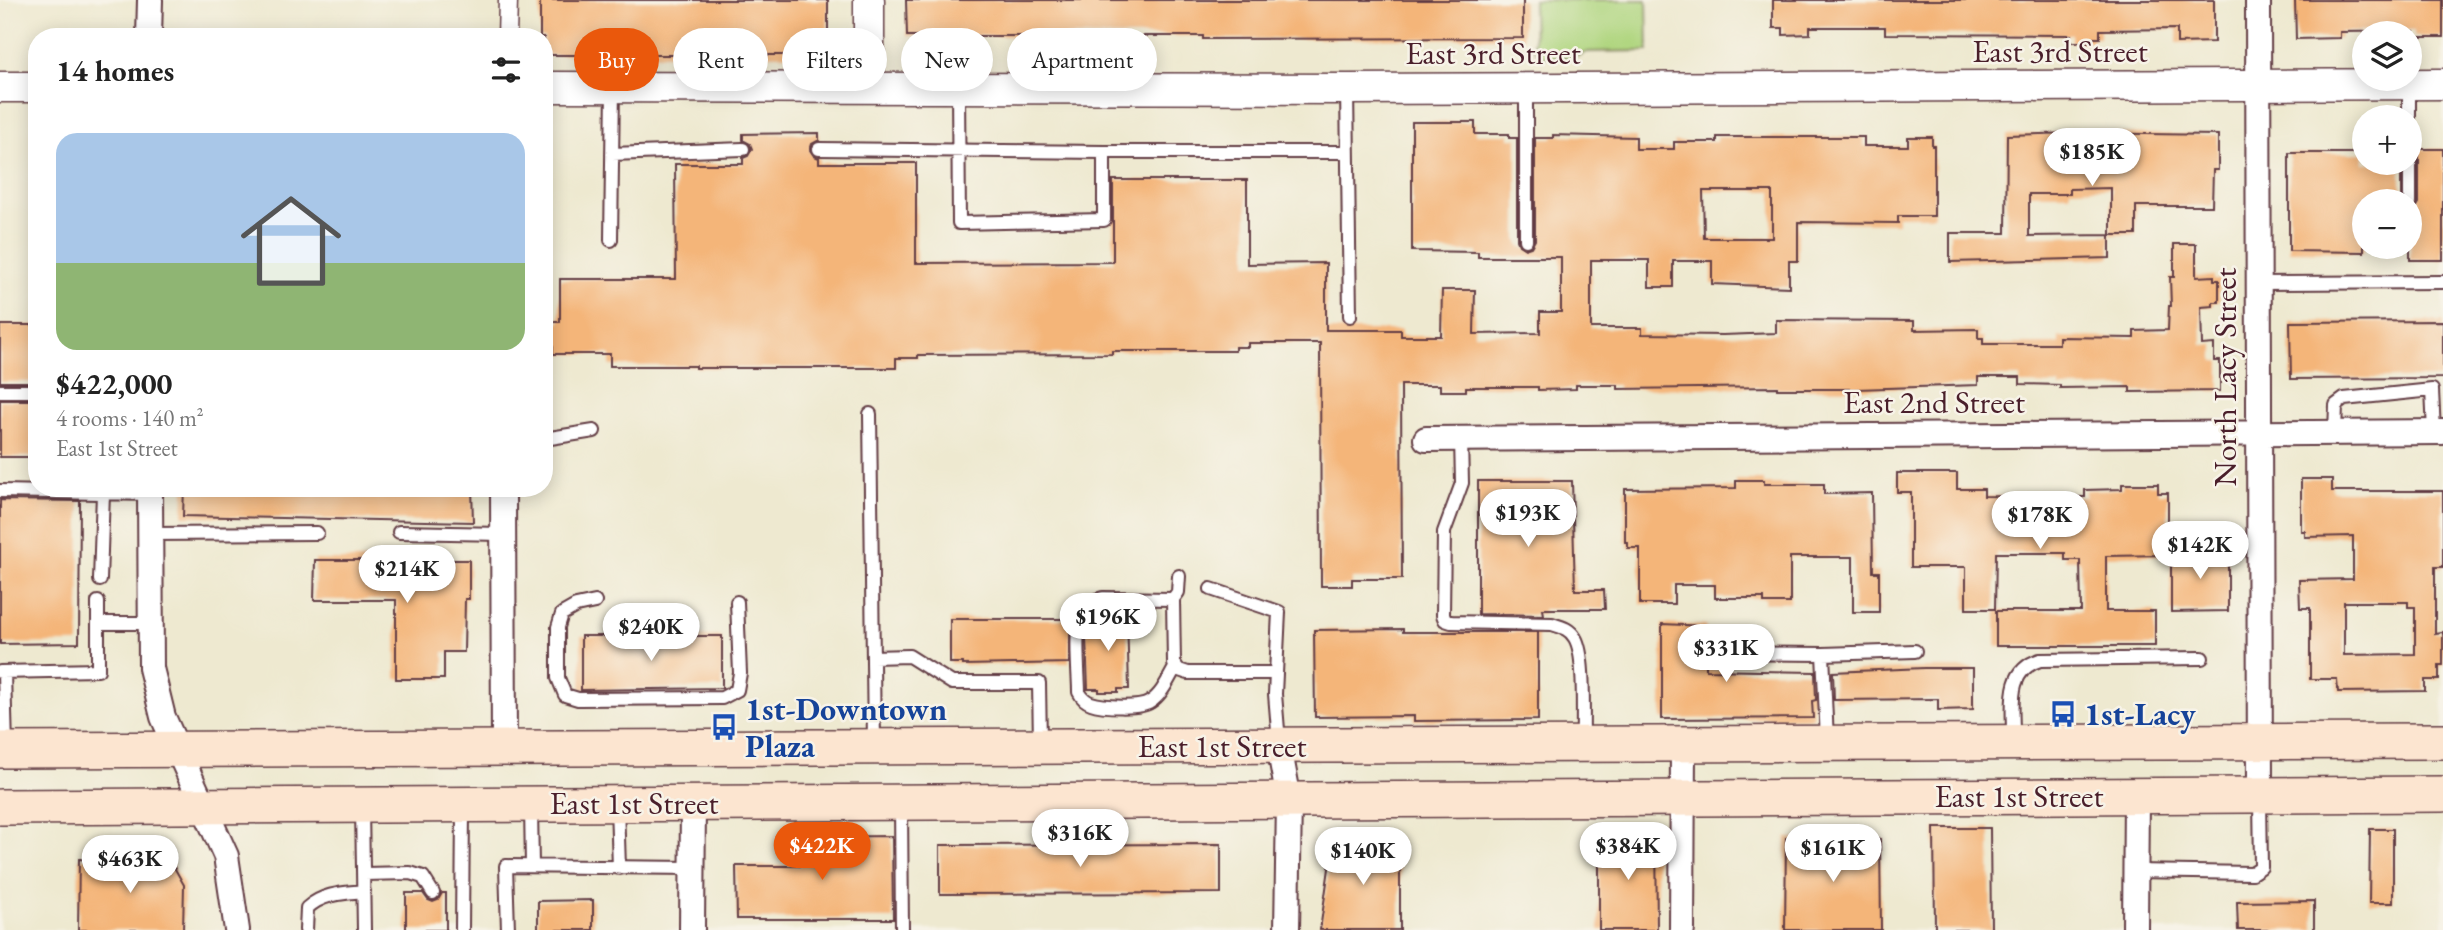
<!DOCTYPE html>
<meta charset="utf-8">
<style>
body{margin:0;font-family:"EB Garamond",serif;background:#f2f2f2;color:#222;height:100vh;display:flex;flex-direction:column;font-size:26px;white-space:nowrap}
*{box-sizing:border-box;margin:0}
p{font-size:23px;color:#767676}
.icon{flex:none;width:38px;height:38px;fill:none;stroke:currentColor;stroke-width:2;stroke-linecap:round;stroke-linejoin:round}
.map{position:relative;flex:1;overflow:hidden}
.sheet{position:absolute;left:28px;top:28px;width:525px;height:469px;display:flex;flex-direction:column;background:#fff;border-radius:28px;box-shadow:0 4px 18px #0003}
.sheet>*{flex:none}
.hud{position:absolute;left:574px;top:28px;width:665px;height:63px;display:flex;gap:14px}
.tools{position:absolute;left:2352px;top:21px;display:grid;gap:14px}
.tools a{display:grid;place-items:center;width:70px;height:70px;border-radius:50%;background:#fff;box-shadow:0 4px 18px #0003;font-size:35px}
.price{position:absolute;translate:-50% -60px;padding:0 16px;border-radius:24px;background:#fff;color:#222;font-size:23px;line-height:46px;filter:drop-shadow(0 2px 4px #0008)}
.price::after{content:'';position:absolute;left:50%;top:42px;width:21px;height:16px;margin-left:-10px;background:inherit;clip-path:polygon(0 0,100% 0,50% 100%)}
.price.on{background:#ea580c;color:#fff}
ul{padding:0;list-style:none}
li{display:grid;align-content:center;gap:14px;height:371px;padding:0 28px}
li+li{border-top:2px solid #e0e0e0}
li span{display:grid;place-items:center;height:217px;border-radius:21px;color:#555}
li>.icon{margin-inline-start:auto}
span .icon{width:126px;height:126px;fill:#fffc;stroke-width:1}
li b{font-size:30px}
h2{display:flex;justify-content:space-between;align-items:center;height:84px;padding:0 28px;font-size:30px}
.chip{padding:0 24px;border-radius:32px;background:#fff;box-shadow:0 4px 18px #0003;font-size:24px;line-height:63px}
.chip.on{background:#ea580c;color:#fff}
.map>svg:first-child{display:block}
.green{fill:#b0d680;stroke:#7d7a56;stroke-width:2}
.building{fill:#f4b579;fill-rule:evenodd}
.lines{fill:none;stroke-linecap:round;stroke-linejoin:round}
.service-casing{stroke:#633d44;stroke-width:16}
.pedestrian-casing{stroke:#633d44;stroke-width:21}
.minor-casing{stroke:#633d44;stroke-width:28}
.tertiary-casing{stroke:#633d44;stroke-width:33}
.secondary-casing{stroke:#633d44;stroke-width:38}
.service{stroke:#fff;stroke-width:12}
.pedestrian{stroke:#fff;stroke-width:18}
.minor{stroke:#fff;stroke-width:24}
.tertiary{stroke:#fff;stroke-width:30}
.secondary{stroke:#fce5d0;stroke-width:35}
.labels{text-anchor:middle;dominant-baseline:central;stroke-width:5;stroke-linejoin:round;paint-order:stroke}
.street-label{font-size:32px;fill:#4a1f2b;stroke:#f7f3e8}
.transit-label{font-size:32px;font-weight:bold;fill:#164399;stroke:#f7f3e8;text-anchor:start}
</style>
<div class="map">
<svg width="2443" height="930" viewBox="0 0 2443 930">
<rect width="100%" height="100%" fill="#f7f3e8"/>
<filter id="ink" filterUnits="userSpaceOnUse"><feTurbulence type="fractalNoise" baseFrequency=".0143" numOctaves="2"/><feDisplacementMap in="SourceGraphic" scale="14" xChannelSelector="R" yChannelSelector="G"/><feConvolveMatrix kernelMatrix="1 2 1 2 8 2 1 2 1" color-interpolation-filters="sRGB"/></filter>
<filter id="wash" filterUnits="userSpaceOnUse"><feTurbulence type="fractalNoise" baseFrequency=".00686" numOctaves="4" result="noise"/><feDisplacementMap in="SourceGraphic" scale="28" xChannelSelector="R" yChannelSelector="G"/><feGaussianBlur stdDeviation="1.57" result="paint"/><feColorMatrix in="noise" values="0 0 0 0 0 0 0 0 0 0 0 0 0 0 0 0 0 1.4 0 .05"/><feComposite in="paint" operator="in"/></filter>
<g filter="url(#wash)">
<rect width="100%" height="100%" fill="#eee9d0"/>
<path class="green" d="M 1533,0 L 1647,0 L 1648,51 L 1586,52 L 1575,57 L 1542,57 L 1534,49 Z"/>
<g id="blocks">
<path class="building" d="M 540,0 L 828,0 L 828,55 L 544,55 L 544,37 L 540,37 Z
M 906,0 L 1523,0 L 1523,38 L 1203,39 L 1203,36 L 907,36 Z
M 1773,0 L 2214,0 L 2214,42 L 2177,43 L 2177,29 L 2100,30 L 2100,38 L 2092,38 L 2092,42 L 2071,42 L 2071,35 L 1885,34 L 1885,27 L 1810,27 L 1810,34 L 1783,35 L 1783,28 L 1773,28 Z
M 2295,0 L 2443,0 L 2443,37 L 2414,37 L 2414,31 L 2340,32 L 2340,38 L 2296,39 Z
M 1412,122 L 1475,122 L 1475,134 L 1509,134 L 1509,138 L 1517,138 L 1517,240 L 1519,245 L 1525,249 L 1531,247 L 1535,240 L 1535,138 L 1553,138 L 1553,135 L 1636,137 L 1636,149 L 1674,149 L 1674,142 L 1717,142 L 1717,137 L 1864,137 L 1864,146 L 1908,146 L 1908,137 L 1932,137 L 1932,146 L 1934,146 L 1934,216 L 1898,216 L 1898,223 L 1798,222 L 1798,261 L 1789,261 L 1789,287 L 1712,284 L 1712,261 L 1673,261 L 1673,287 L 1649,287 L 1649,260 L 1591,260 L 1591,328 L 1642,328 L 1642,334 L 1723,335 L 1776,333 L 1776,320 L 1914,321 L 1914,330 L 1978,329 L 1978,338 L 1983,338 L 1983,344 L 2059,344 L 2059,337 L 2134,338 L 2134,331 L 2168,330 L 2169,306 L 2171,306 L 2170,277 L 2174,277 L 2174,244 L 2196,244 L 2196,277 L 2214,276 L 2214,280 L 2219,280 L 2219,302 L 2213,302 L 2213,306 L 2201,307 L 2202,345 L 2214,344 L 2214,361 L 2220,361 L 2220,391 L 2130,392 L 2130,387 L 2060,388 L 2060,385 L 2020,384 L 2020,377 L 1978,377 L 1978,385 L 1856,389 L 1777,389 L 1777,387 L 1618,389 L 1618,385 L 1576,385 L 1576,389 L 1538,390 L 1538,387 L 1466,387 L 1466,391 L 1440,391 L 1440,385 L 1401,385 L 1402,579 L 1352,579 L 1352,586 L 1321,586 L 1320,343 L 1248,343 L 1248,347 L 1235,347 L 1235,351 L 1112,351 L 1112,354 L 918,355 L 918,358 L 896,358 L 896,368 L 696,368 L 696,366 L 610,366 L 610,354 L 553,354 L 553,322 L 560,322 L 560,279 L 676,279 L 675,164 L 743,164 L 743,158 L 748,156 L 752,149 L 750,144 L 743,140 L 743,134 L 819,133 L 819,140 L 812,144 L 810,150 L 814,156 L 819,158 L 819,163 L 916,163 L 916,263 L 1113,262 L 1113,180 L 1247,180 L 1247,264 L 1326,263 L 1326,330 L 1401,330 L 1401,336 L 1441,336 L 1442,290 L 1475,290 L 1474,334 L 1540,333 L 1540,312 L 1561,312 L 1561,257 L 1478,257 L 1478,252 L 1412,251 ZM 1703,191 L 1772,191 L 1772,238 L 1704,238 Z
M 2073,133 L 2218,135 L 2218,170 L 2213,170 L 2212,206 L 2136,206 L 2136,235 L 2111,235 L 2111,188 L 2070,189 L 2070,194 L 2029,194 L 2029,236 L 2110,235 L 2110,258 L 1950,262 L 1950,233 L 2006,233 L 2007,135 Z
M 2419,149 L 2443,149 L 2443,260 L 2410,260 L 2410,212 L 2415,210 L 2419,203 Z
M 2289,153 L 2364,153 L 2364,163 L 2401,163 L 2401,201 L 2364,201 L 2364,252 L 2289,251 Z
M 2443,321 L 2443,378 L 2291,379 L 2290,322 Z
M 0,325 L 37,325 L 37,382 L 0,382 Z
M 0,400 L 37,400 L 37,457 L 0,457 Z
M 1897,473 L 1957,473 L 1957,489 L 1984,489 L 1984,496 L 2085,497 L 2085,490 L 2122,489 L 2122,484 L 2158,484 L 2158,493 L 2168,493 L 2168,555 L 2106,556 L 2106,611 L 2155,611 L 2155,646 L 1996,646 L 1996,611 L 2081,611 L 2080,560 L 2065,560 L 2065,553 L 1996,553 L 1995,609 L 1966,609 L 1966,567 L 1911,567 L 1911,492 L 1897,492 Z
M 2301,479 L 2332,479 L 2332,491 L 2443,491 L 2443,567 L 2435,567 L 2435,633 L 2443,632 L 2443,665 L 2439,665 L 2439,680 L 2425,680 L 2425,691 L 2338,692 L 2337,679 L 2310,679 L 2310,608 L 2300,608 L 2299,580 L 2353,579 L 2353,536 L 2305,537 L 2305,531 L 2301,531 ZM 2344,602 L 2408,602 L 2408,607 L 2415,607 L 2415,654 L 2344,655 Z
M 1736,480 L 1764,480 L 1764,484 L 1824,484 L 1824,494 L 1872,493 L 1873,572 L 1879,572 L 1879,612 L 1853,612 L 1853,557 L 1790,557 L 1790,603 L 1764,603 L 1764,598 L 1715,598 L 1715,585 L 1674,585 L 1674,604 L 1640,604 L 1640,548 L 1628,548 L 1628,542 L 1625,542 L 1625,489 L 1736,488 Z
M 1478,481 L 1572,481 L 1575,590 L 1604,590 L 1605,609 L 1543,609 L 1544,615 L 1478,614 Z
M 184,488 L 472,488 L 473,522 L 183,516 Z
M 0,500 L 80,501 L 79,643 L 0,644 Z
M 2228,549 L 2228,611 L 2171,612 L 2171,550 Z
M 315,560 L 469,560 L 469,599 L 465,599 L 464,652 L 444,652 L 444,679 L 396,679 L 396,600 L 314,600 Z
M 1091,615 L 1127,615 L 1129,689 L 1118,689 L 1118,692 L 1099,692 L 1099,689 L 1088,689 L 1086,637 Z
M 950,619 L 1071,619 L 1069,663 L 963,665 L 963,663 L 950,663 Z
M 1662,624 L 1706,626 L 1706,670 L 1815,672 L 1816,700 L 1812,701 L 1813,718 L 1662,719 Z
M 1403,629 L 1403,632 L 1538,632 L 1538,720 L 1414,721 L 1414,716 L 1315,717 L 1314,630 Z
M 581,636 L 722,636 L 722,688 L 581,690 Z
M 1924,668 L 1973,668 L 1973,709 L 1938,710 L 1938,699 L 1834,700 L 1833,672 Z
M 1934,828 L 1990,828 L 1991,930 L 1935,930 Z
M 2370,829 L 2393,829 L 2393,903 L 2369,903 Z
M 1599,833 L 1656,833 L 1657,930 L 1599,930 Z
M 892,836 L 893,919 L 737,919 L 736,866 L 800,866 L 800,837 Z
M 1786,838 L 1880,839 L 1881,930 L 1785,930 Z
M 1333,841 L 1400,843 L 1400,930 L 1320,930 Z
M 1221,844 L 1221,893 L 940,894 L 940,845 Z
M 79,859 L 170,860 L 184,885 L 183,930 L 78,930 Z
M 406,893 L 423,893 L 428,900 L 433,902 L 438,900 L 442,893 L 446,893 L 446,930 L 406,930 Z
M 593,900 L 593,930 L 538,930 L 538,901 Z
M 2314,901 L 2314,930 L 2238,930 L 2237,902 Z"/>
</g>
</g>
<g filter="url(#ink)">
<use href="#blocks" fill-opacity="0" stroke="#633d44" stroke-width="2"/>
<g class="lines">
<defs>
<path id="service" d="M 2409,85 L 2409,117
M 1526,88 L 1526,240
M 1347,89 L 1350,316
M 2410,144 L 2410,203
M 819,149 L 1104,152 L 1104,220 L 959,223 L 958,87
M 1104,152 L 1347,152
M 612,154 L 743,149
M 611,240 L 613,87
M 2258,283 L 2443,282
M 0,391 L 37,391
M 870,414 L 874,744
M 2335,432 L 2336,405 L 2344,399 L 2432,390 L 2434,432
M 1461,438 L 1462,483 L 1444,532 L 1443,615 L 1445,620 L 1451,622 L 1552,624 C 1562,627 1570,629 1575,638 C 1586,656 1582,719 1583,743
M 544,439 L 594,431
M 0,491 L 150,494
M 399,532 L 502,534
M 150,534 L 317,533
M 1179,576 L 1178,592 L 1173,599 L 1174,664 L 1179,670 L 1188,673 L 1276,673
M 100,580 L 103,493
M 1211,589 L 1279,612 L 1275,694 L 1279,742
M 1173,599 L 1103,598 C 1096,600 1089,602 1084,609 C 1073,623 1079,673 1079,692 C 1082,698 1085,701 1091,703 C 1102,707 1141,709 1150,702 C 1162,695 1169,678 1176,666
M 595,602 L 576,606 L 562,614 L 558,627 L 558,678 L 565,695 L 578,699 L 722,698 L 737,690 L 740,673 L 737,602
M 98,623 L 150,623
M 1729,653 L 1823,654
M 873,657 L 909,656 L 952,683 L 1039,683 L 1040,743
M 0,672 L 98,670 L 98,602
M 4,672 L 6,748
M 1827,740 L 1823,654 L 1915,651
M 2013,740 C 2014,709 2004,671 2040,660 L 2202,658
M 901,804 L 902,930
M 617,805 L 619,868
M 531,807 L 532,866
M 362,808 L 364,930
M 2135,871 L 2252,873 L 2261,867 L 2260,799
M 364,874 L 410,873 L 423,877 L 433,893
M 306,930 L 307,908 C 323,893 344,893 364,891
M 462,930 L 463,808
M 508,930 L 506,866 L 693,868"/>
<path id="pedestrian" d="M 507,37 L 508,0"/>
<path id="minor" d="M 2258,0 L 2260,795
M 149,37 L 150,0
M 1426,439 L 2443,432
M 150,488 L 151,668 L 163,717 L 226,856 L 237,930
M 503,488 L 504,749
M 1279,746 L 1289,800 L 1287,930
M 692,930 L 693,803
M 1682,930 L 1683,745
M 2135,930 L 2136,795"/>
<path id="tertiary" d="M 869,0 L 869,87
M 0,87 L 37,87
M 544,87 L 1347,89 L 2443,84"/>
<path id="secondary" d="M 0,750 L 2443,741
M 0,807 L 2443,794"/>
</defs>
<use href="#service" class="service-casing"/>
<use href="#pedestrian" class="pedestrian-casing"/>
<use href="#minor" class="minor-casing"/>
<use href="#tertiary" class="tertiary-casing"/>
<use href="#secondary" class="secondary-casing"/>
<use href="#service" class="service"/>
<use href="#pedestrian" class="pedestrian"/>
<use href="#minor" class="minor"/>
<use href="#tertiary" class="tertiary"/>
<use href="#secondary" class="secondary"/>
</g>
</g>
<defs>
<symbol id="bus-bare" viewBox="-9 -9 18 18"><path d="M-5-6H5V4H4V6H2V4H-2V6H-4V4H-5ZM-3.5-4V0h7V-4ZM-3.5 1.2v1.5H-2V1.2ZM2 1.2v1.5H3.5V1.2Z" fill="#1a4fb4" stroke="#f7f3e8" stroke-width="2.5" paint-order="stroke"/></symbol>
</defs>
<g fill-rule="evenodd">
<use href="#bus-bare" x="2044" y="695" width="38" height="38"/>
<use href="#bus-bare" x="705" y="708" width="38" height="38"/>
</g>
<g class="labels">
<g class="street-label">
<text x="2060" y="51">East 3rd Street</text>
<text x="1493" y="53">East 3rd Street</text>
<text transform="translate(2225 377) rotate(-90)">North Lacy Street</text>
<text x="1934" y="402">East 2nd Street</text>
<text x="1222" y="746">East 1st Street</text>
<text x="2019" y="796">East 1st Street</text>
<text x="634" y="803">East 1st Street</text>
</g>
<g class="transit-label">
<text x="745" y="709">1st-Downtown<tspan x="745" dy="37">Plaza</tspan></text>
<text x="2084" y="714">1st-Lacy</text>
</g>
</g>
</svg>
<div class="tools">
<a><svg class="icon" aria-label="layers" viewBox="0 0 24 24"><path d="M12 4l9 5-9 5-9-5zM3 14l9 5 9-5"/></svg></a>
<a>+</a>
<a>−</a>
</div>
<b class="price" style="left:2092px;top:188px">$185K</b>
<b class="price" style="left:1528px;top:549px">$193K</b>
<b class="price" style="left:2040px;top:551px">$178K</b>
<b class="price" style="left:2200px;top:581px">$142K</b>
<b class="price" style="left:407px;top:605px">$214K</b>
<b class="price" style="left:1108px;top:653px">$196K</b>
<b class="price" style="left:651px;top:663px">$240K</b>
<b class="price" style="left:1726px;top:684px">$331K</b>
<b class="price" style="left:1080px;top:869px">$316K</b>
<b class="price on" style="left:822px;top:882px">$422K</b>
<b class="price" style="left:1628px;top:882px">$384K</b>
<b class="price" style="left:1833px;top:884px">$161K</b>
<b class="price" style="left:1363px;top:887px">$140K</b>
<b class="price" style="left:130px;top:895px">$463K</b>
<div class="hud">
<a class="chip on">Buy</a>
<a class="chip">Rent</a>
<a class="chip">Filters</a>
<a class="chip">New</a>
<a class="chip">Apartment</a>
</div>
<section class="sheet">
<h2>14 homes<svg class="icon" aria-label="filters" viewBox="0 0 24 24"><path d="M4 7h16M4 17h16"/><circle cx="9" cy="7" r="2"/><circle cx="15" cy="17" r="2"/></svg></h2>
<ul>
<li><span style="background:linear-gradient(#a9c7e8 60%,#8fb573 0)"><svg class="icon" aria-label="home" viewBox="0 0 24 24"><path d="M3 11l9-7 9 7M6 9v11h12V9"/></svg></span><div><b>$422,000</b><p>4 rooms · 140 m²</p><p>East 1st Street</p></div></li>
</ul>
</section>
</div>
